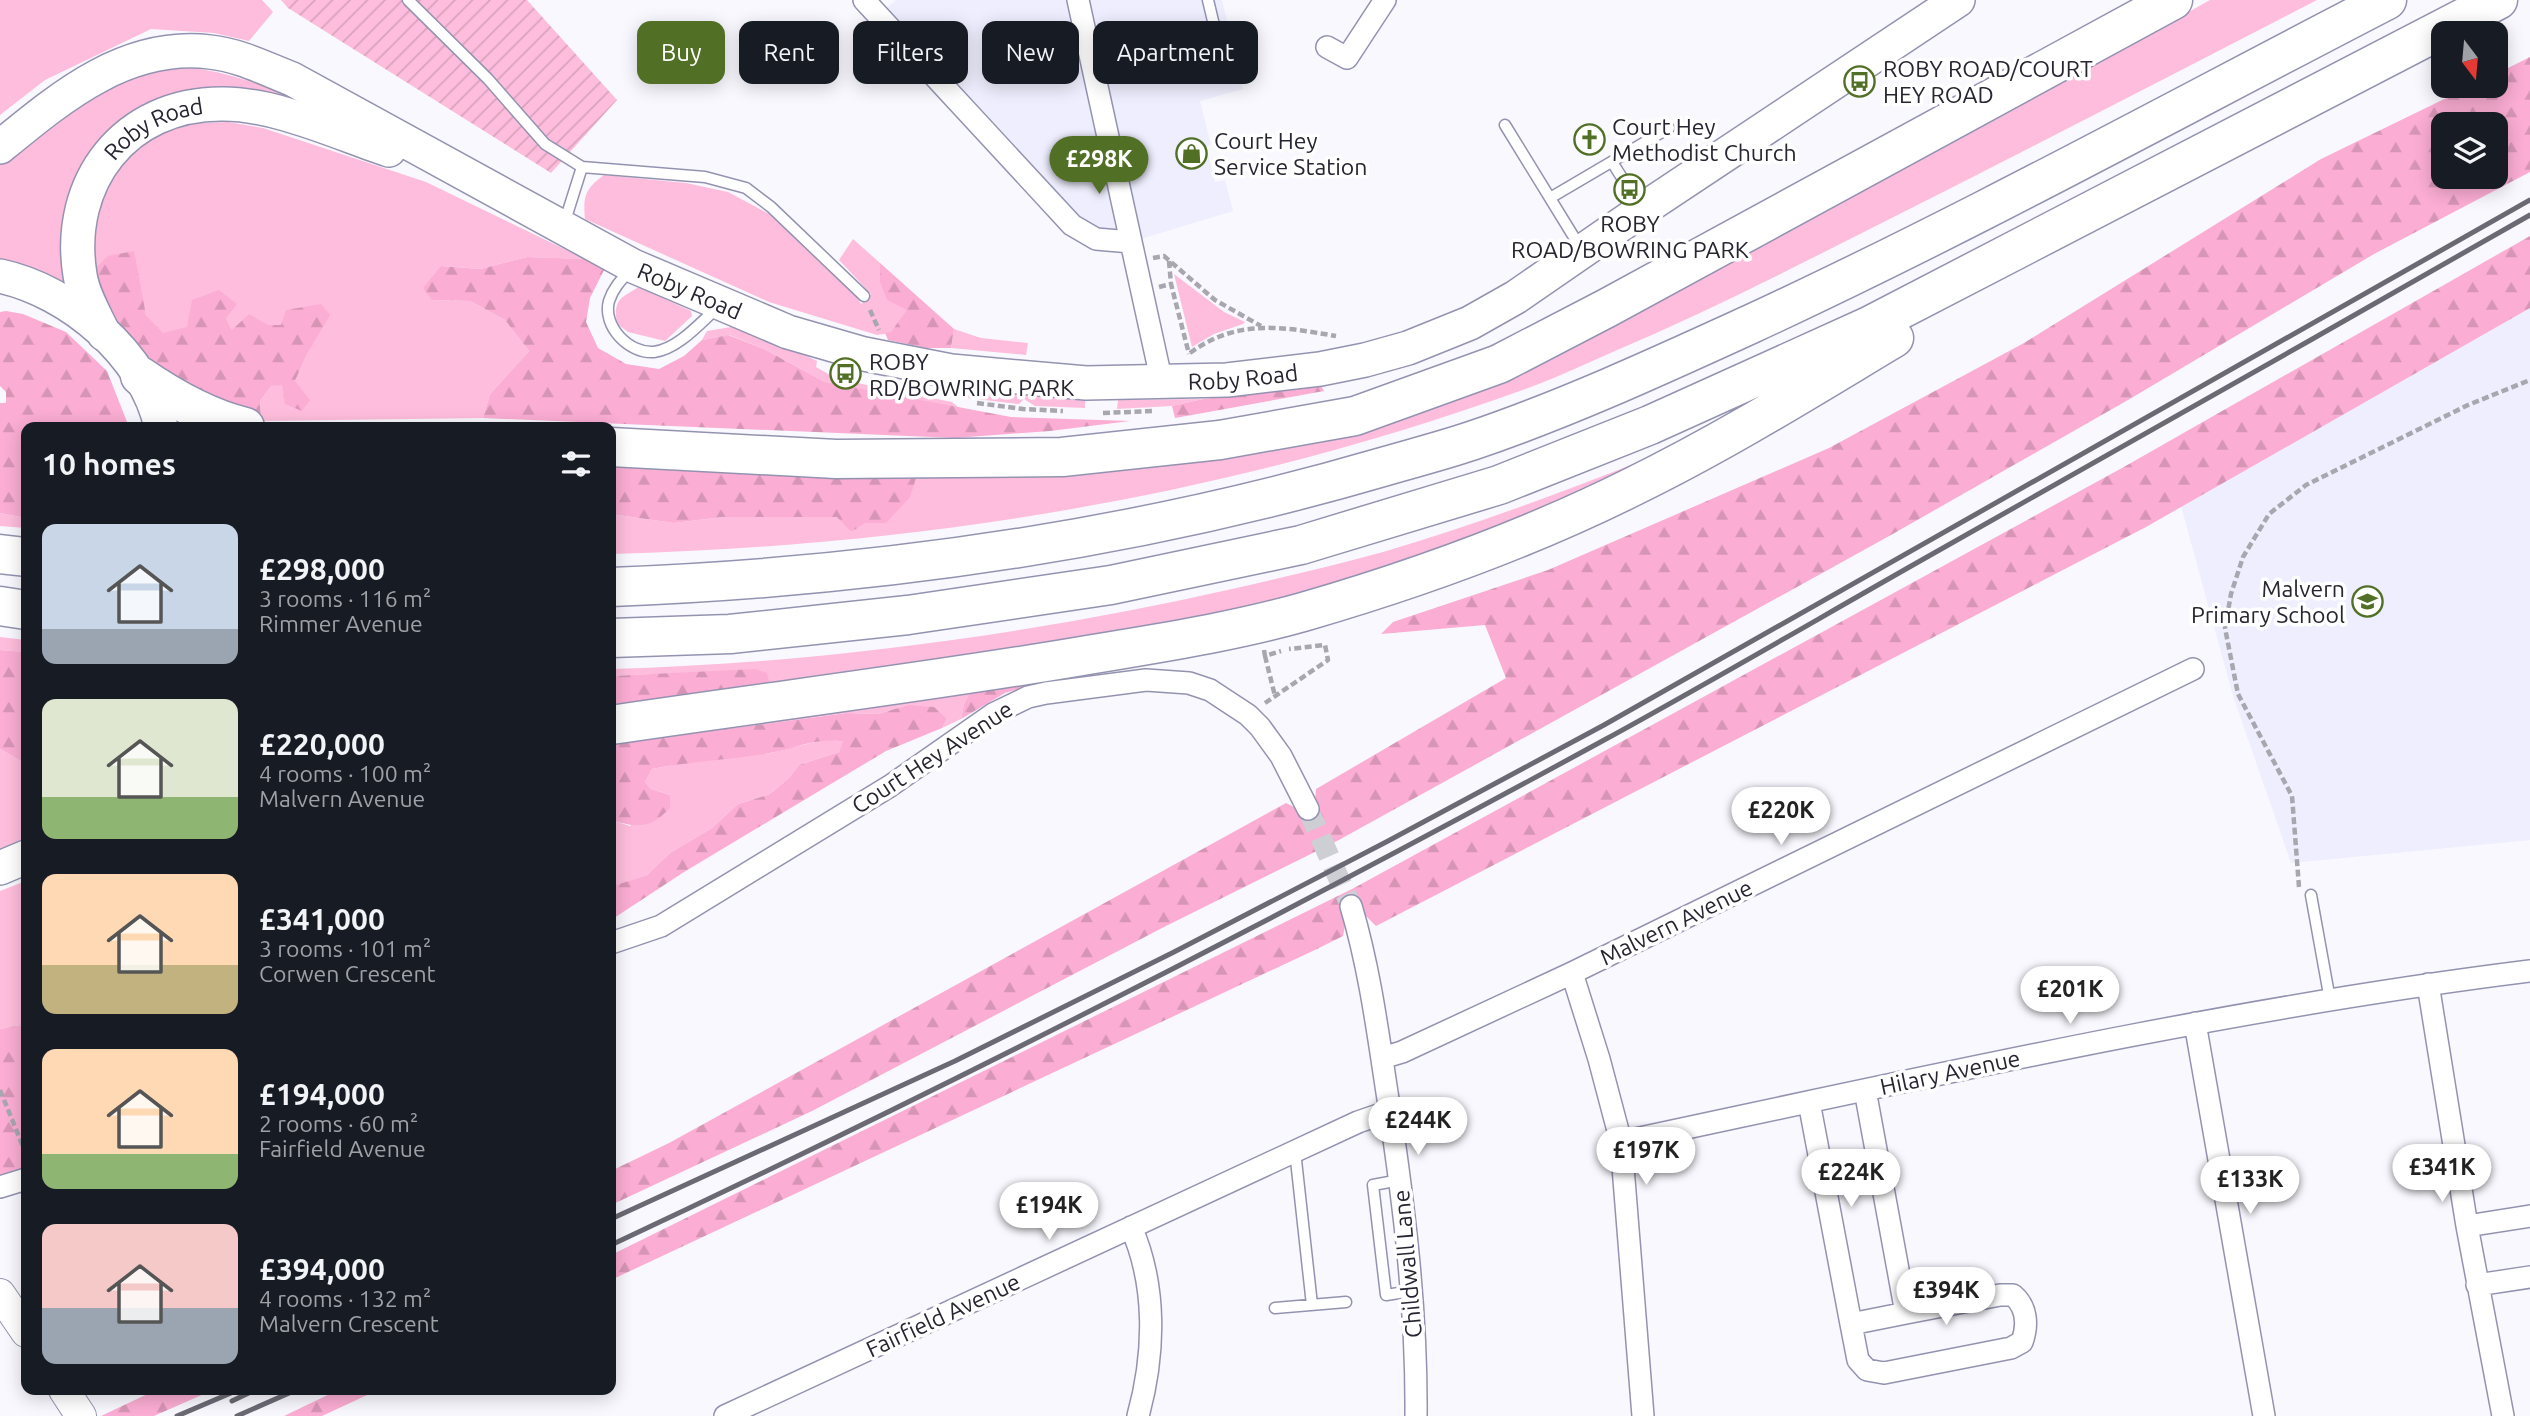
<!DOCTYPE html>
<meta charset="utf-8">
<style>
body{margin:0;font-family:Ubuntu,sans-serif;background:#20242c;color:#f1f3f6;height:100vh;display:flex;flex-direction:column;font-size:26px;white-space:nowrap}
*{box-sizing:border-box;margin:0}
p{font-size:23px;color:#9ea1a6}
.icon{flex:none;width:38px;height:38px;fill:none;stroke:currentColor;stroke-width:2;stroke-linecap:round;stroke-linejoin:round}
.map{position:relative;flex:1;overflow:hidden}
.sheet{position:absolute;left:21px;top:422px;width:595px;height:973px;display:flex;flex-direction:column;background:#171b24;border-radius:14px;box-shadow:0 4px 18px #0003}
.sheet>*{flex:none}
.top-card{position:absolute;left:637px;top:21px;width:665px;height:63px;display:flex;gap:14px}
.needle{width:46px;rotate:164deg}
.controls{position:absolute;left:2431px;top:21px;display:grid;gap:14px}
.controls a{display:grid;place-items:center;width:77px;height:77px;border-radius:14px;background:#171b24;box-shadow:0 4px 18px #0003;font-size:35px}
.price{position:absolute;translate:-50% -60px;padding:0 16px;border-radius:24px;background:#fff;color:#222;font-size:23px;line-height:46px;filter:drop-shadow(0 2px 4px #0008)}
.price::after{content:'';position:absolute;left:50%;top:42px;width:21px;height:16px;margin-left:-10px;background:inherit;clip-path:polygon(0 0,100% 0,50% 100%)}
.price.on{background:#517026;color:#fff}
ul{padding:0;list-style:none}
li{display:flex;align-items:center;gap:21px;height:175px;padding:0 21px}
li span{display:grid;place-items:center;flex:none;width:196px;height:140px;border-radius:14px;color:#555}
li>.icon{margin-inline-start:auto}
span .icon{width:84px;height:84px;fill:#fffc;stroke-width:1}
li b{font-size:30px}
h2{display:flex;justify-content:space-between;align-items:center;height:84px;padding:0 21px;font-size:30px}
.pill{padding:0 24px;border-radius:14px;background:#171b24;box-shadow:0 4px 18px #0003;font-size:24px;line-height:63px}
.pill.on{background:#517026;color:#fff}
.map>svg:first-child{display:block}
.built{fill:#eeeefe}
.grass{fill:#febddc}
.forest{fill:url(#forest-firs);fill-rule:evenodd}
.garden{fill:url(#garden-furrows)}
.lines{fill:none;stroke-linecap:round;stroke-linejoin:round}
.street-tunnel{stroke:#ceced5;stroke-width:21;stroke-dasharray:21 10;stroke-linecap:butt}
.lane-casing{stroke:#9393b1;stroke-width:13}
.street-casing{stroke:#9393b1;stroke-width:24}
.secondary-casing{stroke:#9393b1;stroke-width:32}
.primary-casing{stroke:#9393b1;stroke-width:36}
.highway-casing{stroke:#9393b1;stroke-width:41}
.path{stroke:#a8a7af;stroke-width:4.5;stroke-dasharray:7 3.5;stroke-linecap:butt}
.lane{stroke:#fff;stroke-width:10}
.street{stroke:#fff;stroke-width:21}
.secondary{stroke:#fff;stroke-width:30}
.primary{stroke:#fff;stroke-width:33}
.highway{stroke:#fff;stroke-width:38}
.rail{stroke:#6b6a74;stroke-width:5}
.labels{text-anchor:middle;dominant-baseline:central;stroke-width:7;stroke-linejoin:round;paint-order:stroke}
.poi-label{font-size:23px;fill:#262531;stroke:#fff;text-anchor:start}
.street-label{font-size:23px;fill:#262531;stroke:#fff}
</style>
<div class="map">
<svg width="2530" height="1416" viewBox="0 0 2530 1416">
<defs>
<pattern id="forest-firs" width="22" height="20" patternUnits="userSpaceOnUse" patternTransform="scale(1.75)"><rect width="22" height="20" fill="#fbadd3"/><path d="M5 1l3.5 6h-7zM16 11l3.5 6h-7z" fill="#d795b6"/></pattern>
<pattern id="garden-furrows" width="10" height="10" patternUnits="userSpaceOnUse" patternTransform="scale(1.75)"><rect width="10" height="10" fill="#febddc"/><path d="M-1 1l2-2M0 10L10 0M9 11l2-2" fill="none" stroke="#daa2bd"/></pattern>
</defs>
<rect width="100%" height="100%" fill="#f8f8fe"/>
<path class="built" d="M 896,0 L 1222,0 L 1243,89 L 1200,101 L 1211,145 L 1206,146 L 1215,182 L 1225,180 L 1233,211 L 1131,242 L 1096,239 L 878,15 Z
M 2530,308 L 2530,840 L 2291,863 L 2233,696 L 2181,506 Z"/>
<path class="grass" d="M 0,0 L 262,0 L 273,12 L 249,41 L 214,33 L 151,29 L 45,80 L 0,115 Z
M 2210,0 L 2317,0 C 2163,80 2009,159 1854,237 C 1775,277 1697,316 1615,351 C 1587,363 1560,376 1531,387 C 1236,495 924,546 611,554 L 611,514 L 674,523 L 722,517 L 838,517 L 851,532 L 866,523 L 917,476 L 1226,454 L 1816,215 L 2019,107 Z
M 193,68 C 239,74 279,91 320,111 L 188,99 L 67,209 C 61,235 62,258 65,285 L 0,264 L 0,165 C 43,129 90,91 145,73 C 160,68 177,69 193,68 Z
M 228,122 L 263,128 L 426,182 L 585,259 L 527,257 L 480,269 L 441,266 L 432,300 L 470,301 L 505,320 L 529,351 L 490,394 L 483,418 L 261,421 L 260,401 L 271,386 L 295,381 L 308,352 L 281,325 L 232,330 L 226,318 L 163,334 L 146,315 L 140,289 L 90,273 L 92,216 L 119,164 L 142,143 L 170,130 L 199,123 Z
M 604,175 L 686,183 L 728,192 L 769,214 L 851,288 L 861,304 L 871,294 L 839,260 L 853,239 L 880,263 L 880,282 L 908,310 L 891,333 L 877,335 L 769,302 L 585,219 C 583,196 585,189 604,175 Z
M 1174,274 L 1224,312 L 1245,322 L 1243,324 L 1214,334 L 1192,347 Z
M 639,287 L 691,311 L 692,316 L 665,341 L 628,332 L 617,324 C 613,300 620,298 639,287 Z
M 731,327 L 787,346 L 817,361 L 816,367 L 837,379 L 952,402 L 959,408 L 825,382 L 764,349 L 729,335 L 702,340 L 707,331 Z
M 954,329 L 981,338 L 1028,343 L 1026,355 L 951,348 Z
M 959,393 L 1003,393 L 1085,398 L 1085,408 L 1035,406 L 1024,399 L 1019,404 L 959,397 Z
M 1203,399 L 1172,406 L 1117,409 L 1118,400 Z
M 1651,457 L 1556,507 L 1344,585 L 1143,632 L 770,686 L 654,674 L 611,676 L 611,669 C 820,663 1028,635 1232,589 C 1283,577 1333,566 1383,552 C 1474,525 1563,492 1651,457 Z
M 0,513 L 26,518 L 26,528 L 0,526 Z
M 0,637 L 26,640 L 26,652 L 0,650 Z
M 971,690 L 964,704 L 961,719 L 942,728 L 947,719 L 908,705 L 878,714 L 847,713 L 611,744 L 611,741 Z
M 827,739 L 844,742 L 839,752 L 799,765 L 789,778 L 770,794 L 738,804 L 712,828 L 670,853 L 647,875 L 614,886 L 611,893 L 611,820 L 630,826 L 670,795 L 651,789 L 645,782 L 652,769 L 684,763 L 771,753 Z
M 0,749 L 26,764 L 26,836 L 0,853 Z
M 26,881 L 26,1024 L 0,1029 L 0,891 Z"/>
<path class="forest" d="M 2530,57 L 2530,172 L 2374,254 L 2128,400 L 1891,535 L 1337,841 L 1162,928 L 812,1111 L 611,1205 L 611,1171 L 669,1143 L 1286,803 L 1302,811 L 1315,802 L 1316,789 L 1506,678 L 1485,625 L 1381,634 L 1393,622 L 1548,570 L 1829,448 L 2024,343 L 2321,159 L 2471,86 L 2496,86 L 2496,74 ZM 2443,124 L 2496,124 L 2496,177 L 2443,177 Z
M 2530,236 L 2530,308 L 2146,527 L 1376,926 L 1363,913 L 1346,920 L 1343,936 L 1317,949 L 611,1280 L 611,1255 L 1354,888 L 2122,468 Z
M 134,251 L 146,315 L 163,333 L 187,327 L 192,300 L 219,290 L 237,304 L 226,318 L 232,330 L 249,314 L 268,325 L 281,325 L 286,310 L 321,304 L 330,315 L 308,352 L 295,381 L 310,400 L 302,411 L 285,404 L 282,385 L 271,386 L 260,401 L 261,421 L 201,402 L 132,346 L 103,306 L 90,273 L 108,256 Z
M 527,257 L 585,259 L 604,270 L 590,298 L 586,322 L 598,348 L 626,364 L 659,369 L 684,356 L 702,340 L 728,335 L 764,349 L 825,382 L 1011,417 L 1130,421 L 1050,431 L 955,438 L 483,418 L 490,394 L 529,351 L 505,320 L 470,301 L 432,300 L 423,288 L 441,266 L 480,269 Z
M 880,263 L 954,329 L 951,348 L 926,348 L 888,340 L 885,333 L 891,332 L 907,310 L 887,300 L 880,282 Z
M 6,311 L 23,314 L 66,332 L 107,371 L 129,427 L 26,427 L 26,518 L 0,513 L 0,403 L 6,403 L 6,392 L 0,386 L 0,312 Z
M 1321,386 L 1324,391 L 1175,418 L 1172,406 L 1203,399 Z
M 611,462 L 917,475 L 910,497 L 886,523 L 866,523 L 851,532 L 837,517 L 722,517 L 674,523 L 611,514 Z
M 0,650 L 26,652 L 26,764 L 0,749 Z
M 755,669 L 767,673 L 770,686 L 611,708 L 611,676 Z
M 1036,679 L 1038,683 L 1005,693 L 961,719 L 964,704 L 971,690 Z
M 908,705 L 934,707 L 947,719 L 942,728 L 886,751 L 684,872 L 611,920 L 611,893 L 613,886 L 647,875 L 670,853 L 712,828 L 738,804 L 770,794 L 789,778 L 799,765 L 839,752 L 843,742 C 819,736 795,749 770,753 C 731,760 691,761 652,769 L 645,782 L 651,789 L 670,795 L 670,808 C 650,829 638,828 611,820 L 611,744 L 847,713 L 878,714 Z
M 26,1024 L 26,1170 L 0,1178 L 0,1029 Z
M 156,1390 L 213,1390 L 154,1416 L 101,1416 Z
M 338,1390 L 378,1390 L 322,1416 L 284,1416 Z"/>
<path class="garden" d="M 281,0 L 527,0 L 617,100 L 551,173 L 288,8 Z"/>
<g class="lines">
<path class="street-tunnel" d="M 1308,809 L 1351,906"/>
<defs>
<path id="lane" d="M 408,0 L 488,79 L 545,144 L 582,167 L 564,224
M 1208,0 L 1224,67
M 1505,125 L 1580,247
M 1612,162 L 1641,208
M 582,167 L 705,177 L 746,188 L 771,207 L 864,296
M 1550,198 L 1669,128
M 631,269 C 622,279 613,288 609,301 C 602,326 629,354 654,352 C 678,349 700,323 717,308
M 2311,895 L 2330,1000
M 1295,1151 L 1312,1305
M 1400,1180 L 1373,1185 L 1386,1295 L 1412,1291
M 1275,1308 L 1346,1302"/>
<path id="street" d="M 864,0 L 1072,225 L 1096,239 L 1131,242
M 1078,0 L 1162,383
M 1327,47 L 1347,58 L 1385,0
M 1351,906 C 1370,970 1378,1034 1388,1099 C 1404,1204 1417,1310 1416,1416
M 611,943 L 661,926 L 890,786 L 993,714 L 1028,697 L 1046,693 L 1146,680 L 1189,683 L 1210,690 L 1248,715 L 1260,727 L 1281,756 L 1308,809
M 1572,973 L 1599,1059 L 1621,1142 L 1643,1416
M 2428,984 L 2467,1226 L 2503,1416
M 2195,1023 L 2264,1416
M 1382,1058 L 1402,1052 L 1572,973 L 2193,669
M 1865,1090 L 1906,1313 L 2000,1295 L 2013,1295 C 2027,1307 2028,1325 2022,1342 L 2011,1348 L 1884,1373 L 1867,1370 L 1858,1360 L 1851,1324 L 1906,1313
M 1809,1102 L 1851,1324
M 1621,1142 C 1922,1078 2224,1009 2530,971
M 0,1187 L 26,1179
M 2467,1226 L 2530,1216
M 1131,1227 C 1157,1286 1155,1354 1138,1416
M 2477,1285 L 2530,1277
M 725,1416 L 1358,1122 L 1390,1111"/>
<path id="secondary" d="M 0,1294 L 26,1332
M 64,1390 L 81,1416"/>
<g id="primary">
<path id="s1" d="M 0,147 C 61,97 126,42 210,52 C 239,55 266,69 292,79 L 633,266 L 788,332 L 864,354 L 951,371 L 1086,383 L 1227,380 L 1320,369 L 1365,360 L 1408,348 L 1470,323 L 1516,297 L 1642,210 L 1958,0"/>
<path d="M 0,276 C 70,291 146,355 161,427"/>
<path id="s2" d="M 104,334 C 95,315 83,295 80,275 C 65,182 125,104 221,104 C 274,103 338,133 389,150"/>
<path d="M 0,868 L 26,857"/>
</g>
<path id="highway" d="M 140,376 C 172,398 207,418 245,427
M 611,447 L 836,459 L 1062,457 L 1220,440 L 1355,416 L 1499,364 L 1607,308 L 2173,0
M 0,554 L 26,557
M 611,587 C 871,577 1129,541 1379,468 C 1410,459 1441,451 1471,441 C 1566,409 1659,366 1751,324 C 1967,224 2176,109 2387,0
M 0,606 L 26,610
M 611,638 L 730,634 L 908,615 L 1111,585 L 1301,545 L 1499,485 L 1650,425 L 1869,326 L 2498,0
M 611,725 C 766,702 921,683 1076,657 C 1152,644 1229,633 1303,612 C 1417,579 1528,539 1634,486 C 1724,442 1809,389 1894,338"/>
</defs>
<use href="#lane" class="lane-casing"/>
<use href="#street" class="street-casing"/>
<use href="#secondary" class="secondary-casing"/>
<use href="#primary" class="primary-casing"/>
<use href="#highway" class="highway-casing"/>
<path class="path" d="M 1153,258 L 1164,256 L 1215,300 L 1261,326
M 1169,261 L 1171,284
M 1159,287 L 1171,284 L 1189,354
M 870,310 L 879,330
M 1190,353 C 1238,318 1282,327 1336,336
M 977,403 L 1023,409 L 1063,411
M 1103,413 L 1154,411
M 1264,650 L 1265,656 L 1281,651
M 1265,656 L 1275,696
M 1265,703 L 1328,660 L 1325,645 L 1289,649
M 2299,887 L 2292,796 L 2238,694 L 2225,628 L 2231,594 L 2243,557 L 2269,514 L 2306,485 L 2468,405 L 2530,380
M 0,1090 L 26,1154"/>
<use href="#lane" class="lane"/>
<use href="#street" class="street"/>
<use href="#secondary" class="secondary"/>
<use href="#primary" class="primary"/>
<use href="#highway" class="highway"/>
<path class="rail" d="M 611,1219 L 955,1061 L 1174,952 L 1388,841 L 1604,725 L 2530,200
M 611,1245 C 948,1087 1280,917 1606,739 C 1712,681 1816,620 1920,561 C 2124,446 2327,331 2530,215
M 232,1401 L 255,1390
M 177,1416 L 238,1390
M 237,1416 L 296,1390"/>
</g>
<defs>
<symbol id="bus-ring" viewBox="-11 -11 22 22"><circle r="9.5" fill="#fff" stroke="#517026" stroke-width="1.5"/><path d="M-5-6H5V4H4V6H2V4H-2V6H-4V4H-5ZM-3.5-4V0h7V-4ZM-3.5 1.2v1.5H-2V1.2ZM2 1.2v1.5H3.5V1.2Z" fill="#517026"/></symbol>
<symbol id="church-ring" viewBox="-11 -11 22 22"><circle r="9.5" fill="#fff" stroke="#517026" stroke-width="1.5"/><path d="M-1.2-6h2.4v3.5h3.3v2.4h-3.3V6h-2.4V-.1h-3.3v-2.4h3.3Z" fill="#517026"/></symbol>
<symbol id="shop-ring" viewBox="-11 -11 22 22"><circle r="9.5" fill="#fff" stroke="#517026" stroke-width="1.5"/><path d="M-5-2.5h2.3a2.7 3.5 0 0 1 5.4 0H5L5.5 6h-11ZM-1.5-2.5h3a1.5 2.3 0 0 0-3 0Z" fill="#517026"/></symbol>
<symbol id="school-ring" viewBox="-11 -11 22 22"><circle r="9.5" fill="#fff" stroke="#517026" stroke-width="1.5"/><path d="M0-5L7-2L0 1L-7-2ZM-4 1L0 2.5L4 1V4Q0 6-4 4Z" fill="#517026"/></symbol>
</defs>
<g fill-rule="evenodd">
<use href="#bus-ring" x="1842" y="64" width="35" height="35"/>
<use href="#church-ring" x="1572" y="122" width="35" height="35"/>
<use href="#shop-ring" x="1174" y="136" width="35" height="35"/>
<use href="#bus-ring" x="1612" y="172" width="35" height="35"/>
<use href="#bus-ring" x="828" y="356" width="35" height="35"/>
<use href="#school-ring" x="2350" y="584" width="35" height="35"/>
</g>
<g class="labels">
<g class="poi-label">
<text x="1883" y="68">ROBY ROAD/COURT<tspan x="1883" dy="26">HEY ROAD</tspan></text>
<text x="1612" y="126">Court Hey<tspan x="1612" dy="26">Methodist Church</tspan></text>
<text x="1214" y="140">Court Hey<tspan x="1214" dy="26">Service Station</tspan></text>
<text x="1630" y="223" text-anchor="middle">ROBY<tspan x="1630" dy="26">ROAD/BOWRING PARK</tspan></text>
<text x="869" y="361">ROBY<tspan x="869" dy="26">RD/BOWRING PARK</tspan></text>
<text x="2345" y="588" text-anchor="end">Malvern<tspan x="2345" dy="26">Primary School</tspan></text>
</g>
<g class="street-label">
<text stroke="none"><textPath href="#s2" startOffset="245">Roby Road</textPath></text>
<text stroke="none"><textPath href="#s1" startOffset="775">Roby Road</textPath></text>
<text stroke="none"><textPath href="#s1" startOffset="1342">Roby Road</textPath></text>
<text transform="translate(932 757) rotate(-33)">Court Hey Avenue</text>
<text transform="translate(1676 922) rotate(-26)">Malvern Avenue</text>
<text transform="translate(1950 1072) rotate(-12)">Hilary Avenue</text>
<text transform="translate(1407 1264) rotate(-95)">Childwall Lane</text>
<text transform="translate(943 1315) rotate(-25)">Fairfield Avenue</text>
</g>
</g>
</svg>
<div class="controls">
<a><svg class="needle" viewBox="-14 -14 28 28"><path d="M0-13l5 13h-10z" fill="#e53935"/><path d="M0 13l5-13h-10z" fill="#9ea1a6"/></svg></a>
<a><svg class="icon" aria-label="layers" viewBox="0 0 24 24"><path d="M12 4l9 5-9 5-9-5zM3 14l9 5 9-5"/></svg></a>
</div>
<b class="price on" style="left:1099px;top:196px">£298K</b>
<b class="price" style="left:1781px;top:847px">£220K</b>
<b class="price" style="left:2070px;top:1026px">£201K</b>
<b class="price" style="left:1418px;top:1157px">£244K</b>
<b class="price" style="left:1646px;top:1187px">£197K</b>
<b class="price" style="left:2442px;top:1204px">£341K</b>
<b class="price" style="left:1851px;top:1209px">£224K</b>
<b class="price" style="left:2250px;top:1216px">£133K</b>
<b class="price" style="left:1049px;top:1242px">£194K</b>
<b class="price" style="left:1946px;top:1327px">£394K</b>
<div class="top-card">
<a class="pill on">Buy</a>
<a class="pill">Rent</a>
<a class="pill">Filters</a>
<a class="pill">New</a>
<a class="pill">Apartment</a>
</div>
<section class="sheet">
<h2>10 homes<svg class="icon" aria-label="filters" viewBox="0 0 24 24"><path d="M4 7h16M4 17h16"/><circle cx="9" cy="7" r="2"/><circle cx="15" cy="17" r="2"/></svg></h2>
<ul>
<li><span style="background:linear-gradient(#c9d6e8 75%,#9aa5b1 0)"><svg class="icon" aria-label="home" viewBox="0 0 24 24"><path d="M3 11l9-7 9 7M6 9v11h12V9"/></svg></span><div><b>£298,000</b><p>3 rooms · 116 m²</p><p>Rimmer Avenue</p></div></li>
<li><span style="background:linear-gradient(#dfe7d0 70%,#8fb573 0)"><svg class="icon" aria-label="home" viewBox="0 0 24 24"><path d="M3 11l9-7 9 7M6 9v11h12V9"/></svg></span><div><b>£220,000</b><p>4 rooms · 100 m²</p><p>Malvern Avenue</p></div></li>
<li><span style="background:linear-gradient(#ffd9b3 65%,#c2b280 0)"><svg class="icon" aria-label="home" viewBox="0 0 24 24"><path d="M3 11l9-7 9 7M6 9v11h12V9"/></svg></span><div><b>£341,000</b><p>3 rooms · 101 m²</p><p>Corwen Crescent</p></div></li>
<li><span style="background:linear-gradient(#ffd9b3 75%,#8fb573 0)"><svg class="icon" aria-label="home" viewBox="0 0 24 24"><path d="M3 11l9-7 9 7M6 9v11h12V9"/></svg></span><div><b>£194,000</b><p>2 rooms · 60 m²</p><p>Fairfield Avenue</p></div></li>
<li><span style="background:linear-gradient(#f6c9c9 60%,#9aa5b1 0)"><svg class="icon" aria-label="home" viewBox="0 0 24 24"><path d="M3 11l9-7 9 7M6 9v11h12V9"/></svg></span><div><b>£394,000</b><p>4 rooms · 132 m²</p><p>Malvern Crescent</p></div></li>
</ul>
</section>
</div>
